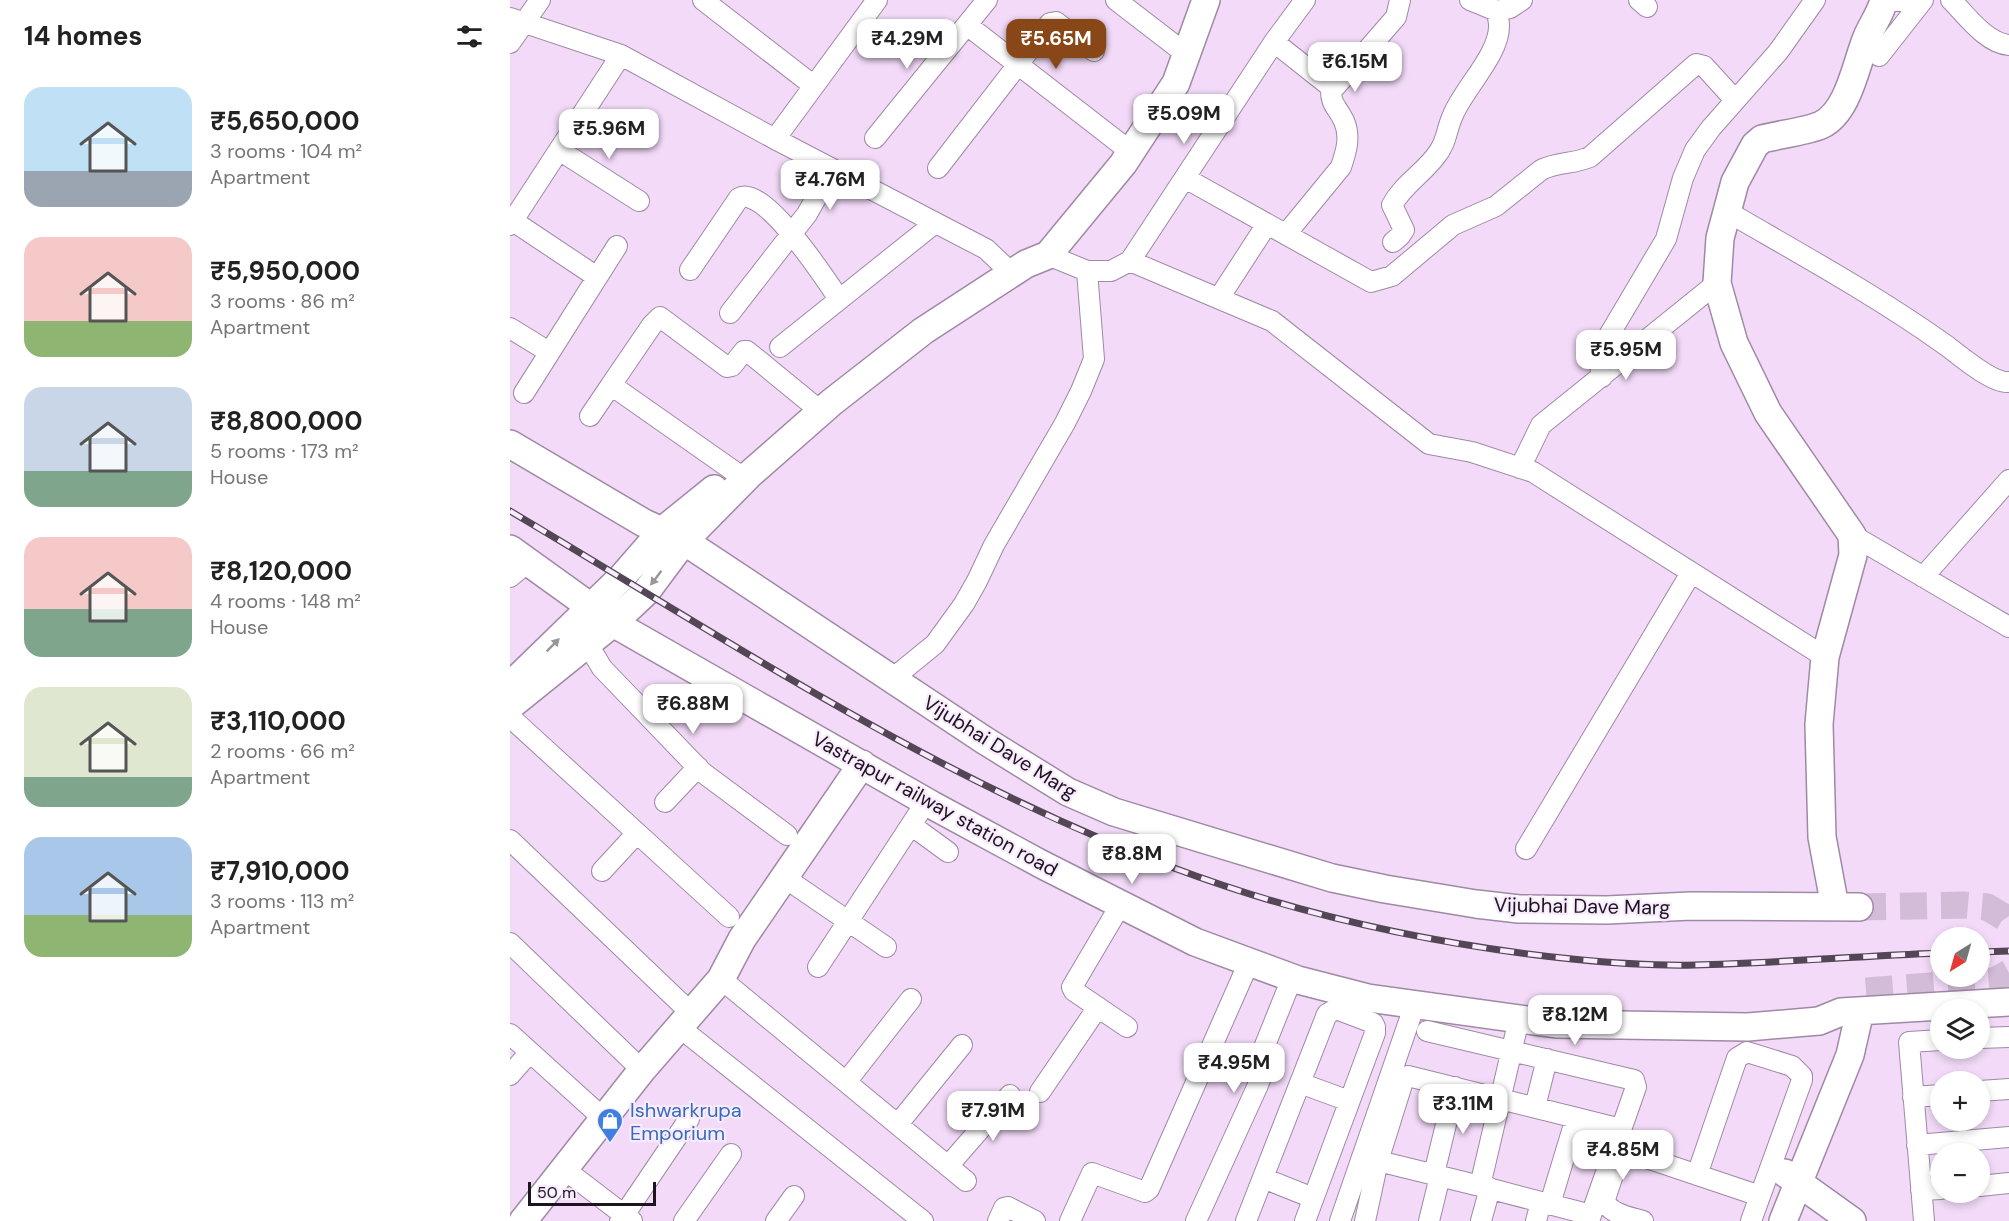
<!DOCTYPE html>
<meta charset="utf-8">
<style>
body{margin:0;font-family:"DM Sans",sans-serif;background:#f2f2f2;color:#222;height:100vh;display:flex;flex-direction:column;font-size:22px;white-space:nowrap}
*{box-sizing:border-box;margin:0}
p{font-size:20px;color:#767676}
.icon{flex:none;width:33px;height:33px;fill:none;stroke:currentColor;stroke-width:2;stroke-linecap:round;stroke-linejoin:round}
.map{position:relative;flex:1;overflow:hidden}
.panel{display:flex;flex-direction:column;background:#fff;width:510px}
.panel>*{flex:none}
.needle{width:39px;rotate:217deg}
.buttons{position:absolute;left:1420px;top:927px;display:grid;gap:12px}
.buttons a{display:grid;place-items:center;width:60px;height:60px;border-radius:50%;background:#fff;box-shadow:0 3px 9px #0003;font-size:30px}
.scale{position:absolute;left:18px;bottom:15px;width:128px;box-sizing:border-box;padding-left:6px;border:3px solid #1c141e;border-top:0;font-size:16px;line-height:21px;white-space:nowrap;color:#1c141e;-webkit-text-stroke:4px #f9ebfd;paint-order:stroke}
.price{position:absolute;translate:-50% -51px;padding:0 14px;border-radius:12px;background:#fff;color:#222;font-size:20px;line-height:39px;filter:drop-shadow(0 2px 3px #0008)}
.price::after{content:'';position:absolute;left:50%;top:36px;width:18px;height:14px;margin-left:-9px;background:inherit;clip-path:polygon(0 0,100% 0,50% 100%)}
.price.selected{background:#894617;color:#fff}
ul{padding:0;list-style:none}
li{display:flex;align-items:center;gap:18px;height:150px;padding:0 24px}
li span{display:grid;place-items:center;flex:none;width:168px;height:120px;border-radius:18px;color:#555}
li>.icon{margin-inline-start:auto}
span .icon{width:72px;height:72px;fill:#fffc;stroke-width:1}
li b{font-size:26px}
h2{display:flex;justify-content:space-between;align-items:center;height:72px;padding:0 24px;font-size:26px}
main{display:flex;flex:1;min-height:0}
.map>svg:first-child{display:block}
.lines{fill:none;stroke-linecap:round;stroke-linejoin:round}
.secondary-tunnel{stroke:#d2bcd7;stroke-width:27;stroke-dasharray:27 14;stroke-linecap:butt}
.street-casing{stroke:#9f89a5;stroke-width:22}
.secondary-casing{stroke:#9f89a5;stroke-width:30}
.street{stroke:#fff;stroke-width:20}
.secondary{stroke:#fff;stroke-width:27}
.rail-casing{stroke:#534756;stroke-width:7}
.rail{stroke:#f9ebfd;stroke-width:4.5;stroke-dasharray:14;stroke-linecap:butt}
.oneway{fill:#99959a}
.labels{text-anchor:middle;dominant-baseline:central;stroke-width:4.5;stroke-linejoin:round;paint-order:stroke}
.street-label{font-size:20px;fill:#1c141e;stroke:#f9ebfd}
.shop-label{font-size:20px;fill:#366cbe;stroke:#f9ebfd;text-anchor:start}
</style>
<main>
<section class="panel">
<h2>14 homes<svg class="icon" aria-label="filters" viewBox="0 0 24 24"><path d="M4 7h16M4 17h16"/><circle cx="9" cy="7" r="2"/><circle cx="15" cy="17" r="2"/></svg></h2>
<ul>
<li><span style="background:linear-gradient(#bfe0f5 70%,#9aa5b1 0)"><svg class="icon" aria-label="home" viewBox="0 0 24 24"><path d="M3 11l9-7 9 7M6 9v11h12V9"/></svg></span><div><b>₹5,650,000</b><p>3 rooms · 104 m²</p><p>Apartment</p></div></li>
<li><span style="background:linear-gradient(#f6c9c9 70%,#8fb573 0)"><svg class="icon" aria-label="home" viewBox="0 0 24 24"><path d="M3 11l9-7 9 7M6 9v11h12V9"/></svg></span><div><b>₹5,950,000</b><p>3 rooms · 86 m²</p><p>Apartment</p></div></li>
<li><span style="background:linear-gradient(#c9d6e8 70%,#7fa58c 0)"><svg class="icon" aria-label="home" viewBox="0 0 24 24"><path d="M3 11l9-7 9 7M6 9v11h12V9"/></svg></span><div><b>₹8,800,000</b><p>5 rooms · 173 m²</p><p>House</p></div></li>
<li><span style="background:linear-gradient(#f6c9c9 60%,#7fa58c 0)"><svg class="icon" aria-label="home" viewBox="0 0 24 24"><path d="M3 11l9-7 9 7M6 9v11h12V9"/></svg></span><div><b>₹8,120,000</b><p>4 rooms · 148 m²</p><p>House</p></div></li>
<li><span style="background:linear-gradient(#dfe7d0 75%,#7fa58c 0)"><svg class="icon" aria-label="home" viewBox="0 0 24 24"><path d="M3 11l9-7 9 7M6 9v11h12V9"/></svg></span><div><b>₹3,110,000</b><p>2 rooms · 66 m²</p><p>Apartment</p></div></li>
<li><span style="background:linear-gradient(#a9c7e8 65%,#8fb573 0)"><svg class="icon" aria-label="home" viewBox="0 0 24 24"><path d="M3 11l9-7 9 7M6 9v11h12V9"/></svg></span><div><b>₹7,910,000</b><p>3 rooms · 113 m²</p><p>Apartment</p></div></li>
</ul>
</section>
<div class="map">
<svg width="1499" height="1221" viewBox="0 0 1499 1221">
<rect width="100%" height="100%" fill="#f2daf8"/>
<g class="lines">
<path class="secondary-tunnel" d="M 1349,907 L 1453,905 L 1477,907 L 1494,917 L 1499,924
M 1356,991 L 1484,981 L 1499,973"/>
<defs>
<path id="street" d="M 193,0 L 304,86
M 606,0 L 667,47
M 1129,0 L 1137,7
M 1441,0 C 1457,16 1476,43 1499,45
M 1374,1 L 1413,0
M 987,11 L 1000,8 L 1012,0
M 0,18 L 111,55 L 265,139 L 476,249 L 494,266 L 499,275
M 457,25 L 612,145
M 764,42 L 821,87 L 825,87 L 886,17 L 890,0
M 0,43 L 30,0
M 1369,56 L 1413,0
M 365,138 L 477,0
M 265,139 L 367,0
M 49,150 L 129,201
M 428,168 L 540,23 L 546,22 L 584,51
M 675,178 L 861,282 L 882,276 L 943,225 L 986,206 L 1031,170 C 1046,162 1064,164 1080,157 L 1186,64 L 1194,66 L 1225,100
M 1218,212 C 1292,255 1367,296 1437,346 C 1450,356 1483,384 1499,382
M 3,221 L 87,277
M 0,225 L 111,55
M 776,234 L 831,167 C 836,152 841,137 834,121 C 827,106 820,105 821,87
M 883,242 L 890,236 L 894,230 L 882,205 C 892,186 912,174 925,157 C 937,143 936,130 943,115 C 954,88 990,54 989,25 C 989,20 987,15 987,11 L 960,0
M 538,255 L 577,271 L 601,271 L 620,261 L 764,42 L 795,0
M 620,261 L 762,321 L 919,444 L 962,452 L 1023,472 L 1315,657
M 180,270 L 229,198 C 254,184 316,280 329,299
M 709,298 L 757,224
M 220,313 L 297,214 L 306,198 L 319,167
M 0,328 L 39,352
M 270,347 L 425,223
M 1092,377 C 1089,363 1089,355 1095,342 L 1156,239 L 1173,178 L 1185,150 L 1201,128 L 1268,52 L 1305,0
M 101,385 L 142,325 L 150,317 L 217,367 L 222,366 L 234,351 L 237,351 L 303,405
M 14,393 L 107,246
M 80,416 L 101,385 L 225,472
M 1010,468 L 1031,425 L 1207,283
M 1342,535 L 1499,627
M 0,577 L 18,562
M 1413,577 L 1499,480
M 77,643 L 92,668 L 192,772 L 277,835
M 382,679 L 425,644 L 454,604 L 467,581 L 484,545 L 555,423 L 571,391 L 584,359 L 577,271
M 0,717 L 219,917
M 155,802 L 188,767
M 401,825 L 438,852
M 0,840 L 181,1013
M 1016,849 L 1181,573
M 92,871 L 127,833
M 275,878 L 376,947
M 611,904 L 562,987 L 564,991 L 617,1027
M 0,943 L 132,1070
M 308,967 L 416,802
M 211,979 L 456,1181
M 169,1027 L 413,1221
M 917,1031 L 1124,1080 L 1126,1087 L 1079,1221
M 0,1034 L 94,1119
M 1470,1038 L 1499,1037
M 0,1075 L 20,1052
M 336,1082 L 401,999
M 790,1083 L 839,1101
M 1470,1091 L 1499,1089
M 530,1092 L 588,1007
M 1403,1097 L 1431,1095
M 1025,1107 L 1037,1059
M 388,1124 L 452,1045
M 1407,1145 L 1499,1137
M 852,1157 L 970,1186 L 1009,1019
M 438,1166 L 500,1095
M 54,1169 L 122,1221
M 924,1174 L 945,1087
M 1187,1175 L 1227,1058 L 1237,1052 L 1282,1066 L 1292,1076 L 1292,1080 L 1241,1221
M 753,1178 L 803,1198
M 970,1186 L 1081,1215
M 1470,1186 L 1499,1183
M 1411,1190 L 1431,1189
M 1040,1204 L 1066,1118
M 110,1221 L 179,1119
M 174,1221 L 221,1154
M 266,1221 L 284,1196
M 488,1221 L 494,1208 L 498,1207 L 525,1221
M 560,1221 L 582,1173 L 635,1192 L 639,1189 L 739,962
M 686,1221 L 748,1085 L 752,1074 L 749,1060 L 782,978
M 736,1221 L 817,1014 L 826,1009 L 863,1023 L 865,1027 L 865,1033 L 795,1221
M 830,1221 L 905,1004
M 855,1221 L 868,1161 L 894,1078 L 898,1076 L 1111,1129
M 919,1221 L 930,1176
M 971,1221 L 980,1188
M 1026,1221 L 1031,1202
M 1133,1221 C 1120,1217 1097,1214 1095,1199 L 1109,1157 L 1119,1152 L 1250,1196
M 1414,1221 L 1399,1042 L 1431,1040"/>
<path id="secondary" d="M 0,444 L 134,523 L 174,541 L 474,740 L 558,792 L 604,812 L 822,878 L 875,889 L 966,904 L 1009,909 L 1097,910 L 1181,906 L 1349,907
M 0,549 L 103,623 L 422,805 L 531,864 L 685,942 L 788,980 L 858,998 L 1046,1024 L 1238,1027 L 1309,1021 L 1331,1012 L 1499,1002
M 8,678 L 112,577 L 152,531 L 204,489
M 0,706 L 103,623 L 136,592 L 174,541 L 240,474 L 322,402 L 413,331 L 516,264 L 538,255 L 613,164 L 666,83 L 696,0
M 1325,907 L 1312,837 L 1309,724 L 1315,657 L 1343,555 L 1342,535 L 1258,413 L 1224,343 L 1207,283 L 1210,238 L 1225,182 L 1245,145 L 1252,139 C 1267,135 1298,131 1311,125 C 1339,112 1346,63 1357,37 C 1362,25 1371,13 1374,0
M 1275,1173 L 1342,1221
M 13,1221 L 132,1070 L 211,979 L 232,939 L 352,764
M 1273,1221 L 1340,1055 L 1350,1011"/>
</defs>
<use href="#street" class="street-casing"/>
<use href="#secondary" class="secondary-casing"/>
<use href="#street" class="street"/>
<use href="#secondary" class="secondary"/>
<defs>
<path id="rail" d="M 0,511 C 216,639 428,780 664,868 C 792,916 926,945 1062,959 C 1102,963 1144,966 1185,965 C 1267,963 1349,956 1431,953
M 1470,952 L 1499,951"/>
</defs>
<use href="#rail" class="rail-casing"/>
<use href="#rail" class="rail"/>
</g>
<defs><path id="oneway-solid" d="M-6-.8H1V-3.2L6.5 0L1 3.2V.8H-6Z" transform="scale(1.5)"/></defs>
<g class="oneway">
<use href="#oneway-solid" transform="translate(146 578) rotate(127)"/>
<use href="#oneway-solid" transform="translate(43 645) rotate(-45)"/>
</g>
<defs>
<symbol id="shop-pin" viewBox="-11 -11 22 30"><path d="M0 17L-7.5 6A9.5 9.5 0 1 1 7.5 6Z" fill="#3f7fe0" stroke="#f9ebfd"/><path d="M-5-2.5h2.3a2.7 3.5 0 0 1 5.4 0H5L5.5 6h-11ZM-1.5-2.5h3a1.5 2.3 0 0 0-3 0Z" fill="#fff"/></symbol>
</defs>
<g fill-rule="evenodd">
<use href="#shop-pin" x="85" y="1106" width="30" height="40"/>
</g>
<g class="labels">
<g class="street-label">
<text transform="translate(490 747) rotate(32)">Vijubhai Dave Marg</text>
<text transform="translate(425 804) rotate(29)">Vastrapur railway station road</text>
<text transform="translate(1072 906) rotate(1)">Vijubhai Dave Marg</text>
</g>
<g class="shop-label">
<text x="120" y="1110">Ishwarkrupa<tspan x="120" dy="23">Emporium</tspan></text>
</g>
</g>
</svg>
<div class="buttons">
<a><svg class="needle" viewBox="-14 -14 28 28"><path d="M0-13l5 13h-10z" fill="#e53935"/><path d="M0 13l5-13h-10z" fill="#767676"/></svg></a>
<a><svg class="icon" aria-label="layers" viewBox="0 0 24 24"><path d="M12 4l9 5-9 5-9-5zM3 14l9 5 9-5"/></svg></a>
<a>+</a>
<a>−</a>
</div>
<div class="scale">50 m</div>
<b class="price" style="left:397px;top:70px">₹4.29M</b>
<b class="price selected" style="left:546px;top:70px">₹5.65M</b>
<b class="price" style="left:845px;top:93px">₹6.15M</b>
<b class="price" style="left:674px;top:145px">₹5.09M</b>
<b class="price" style="left:99px;top:160px">₹5.96M</b>
<b class="price" style="left:320px;top:211px">₹4.76M</b>
<b class="price" style="left:1116px;top:381px">₹5.95M</b>
<b class="price" style="left:183px;top:735px">₹6.88M</b>
<b class="price" style="left:622px;top:885px">₹8.8M</b>
<b class="price" style="left:1065px;top:1046px">₹8.12M</b>
<b class="price" style="left:724px;top:1094px">₹4.95M</b>
<b class="price" style="left:953px;top:1135px">₹3.11M</b>
<b class="price" style="left:483px;top:1142px">₹7.91M</b>
<b class="price" style="left:1113px;top:1181px">₹4.85M</b>
</div>
</main>
